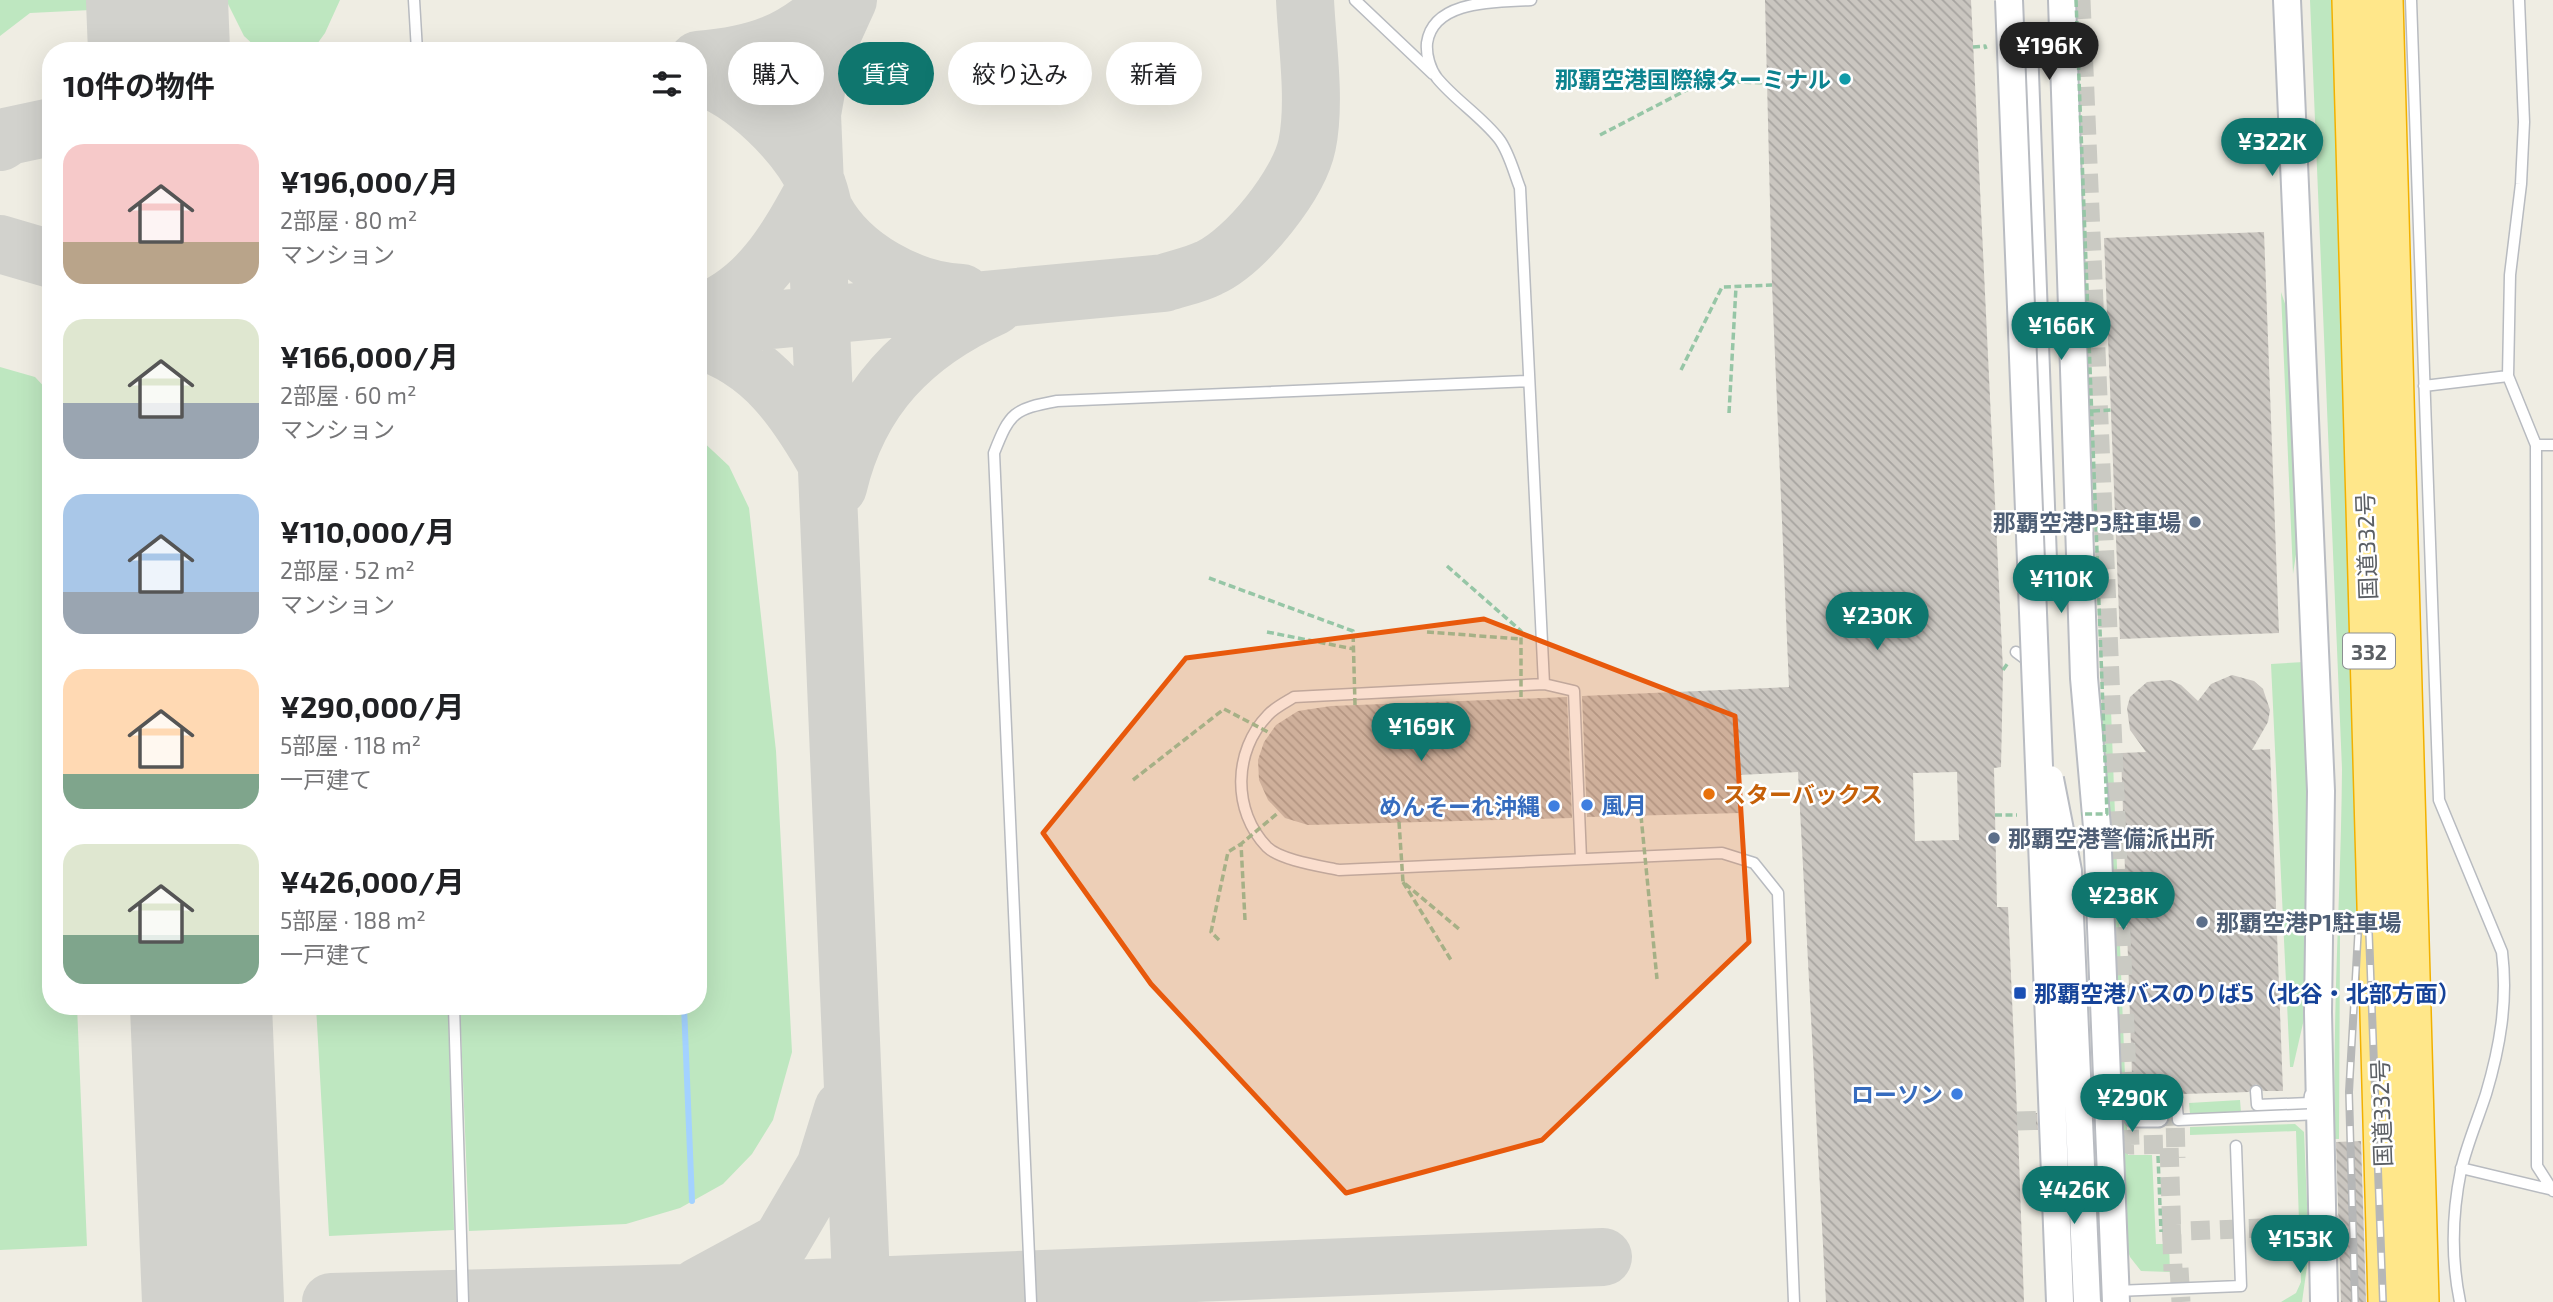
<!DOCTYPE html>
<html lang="ja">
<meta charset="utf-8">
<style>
body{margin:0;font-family:"Exo 2","Noto Sans JP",sans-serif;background:#f2f2f2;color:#202124;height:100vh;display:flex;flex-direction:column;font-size:26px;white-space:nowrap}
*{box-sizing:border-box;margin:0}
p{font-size:23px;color:#757577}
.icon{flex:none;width:38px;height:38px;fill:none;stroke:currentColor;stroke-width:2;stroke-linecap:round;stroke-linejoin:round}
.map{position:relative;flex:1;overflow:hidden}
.side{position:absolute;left:42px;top:42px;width:665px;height:973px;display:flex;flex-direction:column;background:#fff;border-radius:28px;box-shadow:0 7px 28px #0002}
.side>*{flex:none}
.guide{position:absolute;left:728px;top:42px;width:665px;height:63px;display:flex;gap:14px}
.price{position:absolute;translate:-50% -60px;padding:0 16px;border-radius:24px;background:#0f766e;color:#fff;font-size:23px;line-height:46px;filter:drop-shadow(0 2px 4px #0008)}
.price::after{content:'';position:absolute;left:50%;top:42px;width:21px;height:16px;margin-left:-10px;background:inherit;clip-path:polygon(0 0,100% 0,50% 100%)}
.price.active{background:#222;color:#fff}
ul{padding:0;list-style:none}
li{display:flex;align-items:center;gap:21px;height:175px;padding:0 21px}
li span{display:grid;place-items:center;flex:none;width:196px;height:140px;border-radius:21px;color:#555}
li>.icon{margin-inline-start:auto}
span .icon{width:84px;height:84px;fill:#fffc;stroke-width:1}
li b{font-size:30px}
h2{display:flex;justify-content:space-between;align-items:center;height:84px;padding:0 21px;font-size:30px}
.tag{padding:0 24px;border-radius:32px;background:#fff;box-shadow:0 7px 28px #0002;font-size:24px;line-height:63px}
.tag.active{background:#0f766e;color:#fff}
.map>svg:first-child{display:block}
.grass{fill:#bee7c0}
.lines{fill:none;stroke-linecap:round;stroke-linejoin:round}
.stream{stroke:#a3d2ff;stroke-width:6}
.taxiway{stroke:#d2d2cd;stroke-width:58}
.runway{stroke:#d2d2cd;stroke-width:142}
.building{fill:url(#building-back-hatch);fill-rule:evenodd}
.street-tunnel{stroke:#cacac3;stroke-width:19;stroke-dasharray:19 10;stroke-linecap:butt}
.lane-casing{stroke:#b8bbc0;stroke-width:13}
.street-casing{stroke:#b8bbc0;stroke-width:23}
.secondary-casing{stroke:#b9bcc2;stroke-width:30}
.highway-casing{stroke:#f2b100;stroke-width:38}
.path{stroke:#96c6a6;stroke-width:3.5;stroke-dasharray:7 3.5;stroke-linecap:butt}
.lane{stroke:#fff;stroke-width:10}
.street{stroke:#fff;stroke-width:19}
.secondary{stroke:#fff;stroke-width:26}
.highway{stroke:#ffe78a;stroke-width:35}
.rail-casing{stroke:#b6b7b7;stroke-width:8}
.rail{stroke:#fff;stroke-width:5;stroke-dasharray:16;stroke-linecap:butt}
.secondary-bridge-casing{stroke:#b9bcc2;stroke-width:30;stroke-linecap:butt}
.path-bridge{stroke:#96c6a6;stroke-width:3.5;stroke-dasharray:7 3.5;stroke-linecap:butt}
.secondary-bridge{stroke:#fff;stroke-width:26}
.marked{fill:#e8590c;fill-opacity:0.2;stroke:#e8590c;stroke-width:5;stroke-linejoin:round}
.culture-dot{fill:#0f9aa8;stroke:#fff;stroke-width:2.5}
.service-dot{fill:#5c6f8a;stroke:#fff;stroke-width:2.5}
.food-dot{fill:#e8710a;stroke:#fff;stroke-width:2.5}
.shop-dot{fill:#3f7fe0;stroke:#fff;stroke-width:2.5}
.transit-dot{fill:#1a4fb4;stroke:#fff;stroke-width:2.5}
.labels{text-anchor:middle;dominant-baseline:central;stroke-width:5;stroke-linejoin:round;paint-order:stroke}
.shield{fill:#fff;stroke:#8c8f92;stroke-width:2}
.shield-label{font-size:21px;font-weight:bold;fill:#5b5f64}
.culture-label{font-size:23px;font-weight:bold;fill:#0d838f;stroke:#fff;text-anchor:end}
.service-label{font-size:23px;font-weight:bold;fill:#4e5e75;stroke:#fff;text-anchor:start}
.street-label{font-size:23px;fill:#5b5f64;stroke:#fff}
.food-label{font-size:23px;font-weight:bold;fill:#c56008;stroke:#fff;text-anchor:start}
.shop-label{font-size:23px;font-weight:bold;fill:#366cbe;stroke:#fff;text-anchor:end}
.transit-label{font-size:23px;font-weight:bold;fill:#164399;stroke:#fff;text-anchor:start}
</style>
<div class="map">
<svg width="2553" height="1302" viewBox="0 0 2553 1302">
<defs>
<pattern id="building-back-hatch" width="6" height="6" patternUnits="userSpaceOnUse" patternTransform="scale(1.75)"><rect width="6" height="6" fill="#cac6c0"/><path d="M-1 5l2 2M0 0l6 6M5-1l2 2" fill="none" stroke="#a7a4a0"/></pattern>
</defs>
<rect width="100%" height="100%" fill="#efede3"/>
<path class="grass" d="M 0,0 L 90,0 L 91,10 L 30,13 L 0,36 Z
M 226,0 L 340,0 L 325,33 L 312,51 L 260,51 L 244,36 Z
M 2310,0 L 2340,0 L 2370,927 L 2353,926 L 2353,933 L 2340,933 L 2339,1139 L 2335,1139 C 2332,1015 2341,893 2342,769 Z
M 2281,292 L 2291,321 L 2299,535 L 2293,574 Z
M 0,367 L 35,377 L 51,394 L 51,1006 L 77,1006 L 87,1246 L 0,1250 Z
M 698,437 L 729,466 L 749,508 L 776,751 L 792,1052 L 773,1120 L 752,1154 L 723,1184 L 680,1208 L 626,1224 L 469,1231 L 460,1006 L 698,1006 Z
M 2304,662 L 2309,801 L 2304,1019 L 2293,1067 L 2290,1067 L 2271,664 Z
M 2102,710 L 2111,710 L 2128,1155 L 2152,1155 L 2156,1244 L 2169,1244 L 2170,1272 L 2141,1271 L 2130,1257 L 2123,1236 Z
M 316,1006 L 448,1006 L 454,1230 L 329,1236 Z
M 2240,1100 L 2241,1112 L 2190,1114 L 2189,1103 Z
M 2295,1124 L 2304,1132 L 2309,1252 L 2302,1302 L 2281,1302 L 2296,1293 L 2301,1282 L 2296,1131 L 2190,1135 L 2190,1127 Z"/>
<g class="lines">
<path class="stream" d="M 684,1006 L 692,1201"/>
<path class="taxiway" d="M 848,0 L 822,57 L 812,114 L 862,1302
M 698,60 C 758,55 794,42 837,0
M 698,76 C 743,89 798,143 817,186 C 821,194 821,203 825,211 C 850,257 911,291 962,293
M 0,142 L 9,136 L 51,127
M 0,244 L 51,259
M 698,314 C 759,293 788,238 817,185
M 698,327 L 1164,283 C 1179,278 1195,275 1209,268 C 1246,251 1299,184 1307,145 C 1316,102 1307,44 1305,0
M 698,340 C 763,359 797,411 828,466
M 838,487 C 859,398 913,343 995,306
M 698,1287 L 781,1242 L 825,1167 L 843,1109
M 331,1302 L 686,1293 L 1603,1257"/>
<path class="runway" d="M 157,0 L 159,51
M 201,1006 L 213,1302"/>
</g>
<path class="building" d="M 1765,0 L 1971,0 L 2003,670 L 2001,767 L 1994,768 L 1997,907 L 2008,907 L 2017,1113 L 2037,1113 L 2038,1130 L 2018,1130 L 2024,1302 L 1826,1302 L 1798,772 L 1739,775 L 1740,813 L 1587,817 L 1582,696 L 1789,687 L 1772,285 ZM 1957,772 L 1959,840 L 1915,841 L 1913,773 Z
M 2264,232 L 2279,633 L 2120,639 L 2104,238 Z
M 2232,675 L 2254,681 L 2263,689 L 2270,710 L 2268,722 L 2252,750 L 2270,749 L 2283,1091 L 2263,1091 L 2256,1084 L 2249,1092 L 2183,1094 L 2175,1088 L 2169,1095 L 2158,1095 L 2158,1105 L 2133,1105 L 2121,753 L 2146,752 L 2130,730 L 2127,708 L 2130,697 L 2147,682 L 2170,680 L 2181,685 L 2198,701 L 2211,684 Z
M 1567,697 L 1572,818 L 1308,825 L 1285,818 L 1268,800 L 1259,780 L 1258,760 L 1264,742 L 1276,725 L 1298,711 L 1331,706 Z
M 2361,1141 L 2366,1302 L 2341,1302 L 2336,1142 Z"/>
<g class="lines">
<path class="street-tunnel" d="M 2081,0 L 2130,1145 L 2169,1144 L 2173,1271
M 2158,1117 L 2175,1116 L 2176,1158
M 2017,1121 L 2122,1118
M 2162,1232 L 2339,1225
M 2179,1268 L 2181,1302"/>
<defs>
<path id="lane" d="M 414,0 L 417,51
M 1355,0 L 1433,74
M 1531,0 C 1495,2 1433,0 1427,43 C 1426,55 1430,69 1437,78 C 1455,100 1481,116 1499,139 C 1509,152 1514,173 1520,188 L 1544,684 L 1294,697 C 1286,702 1274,708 1268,715 C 1233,751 1232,811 1267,847 C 1280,860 1320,866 1339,870 L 1722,853 L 1754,863 L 1778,893 L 1794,1302
M 2411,0 L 2439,800 L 2502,952 C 2508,1001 2500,1047 2486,1094 C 2478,1119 2467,1144 2461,1170 C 2452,1214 2451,1258 2460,1302
M 2519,0 L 2524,122 L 2521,184 L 2510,275 L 2508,376 L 2536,445 L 2537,1166 L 2553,1191
M 2424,386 L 2508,376
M 2536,445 L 2553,445
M 2016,652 L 2031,663
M 1544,684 L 1574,691 L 1581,859
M 454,1006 L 463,1302
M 2256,1091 L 2257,1105 L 2309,1103 L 2310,1095
M 2176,1095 L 2178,1120 L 2319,1114
M 2461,1168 L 2549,1189
M 2116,1291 L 2241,1286 L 2236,1146
M 1031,1302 L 994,453 C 1010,412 1014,409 1057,401 L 1529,381"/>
<path id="street" d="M 2134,1117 L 2158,1117"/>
<path id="secondary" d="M 2062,0 L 2084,678 L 2097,827 L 2116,1302
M 2287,0 L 2321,791 L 2318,1012 L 2324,1302
M 2024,46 L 2043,560"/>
<path id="highway" d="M 2350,0 L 2386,1302
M 2385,0 L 2421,1302"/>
</defs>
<use href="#lane" class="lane-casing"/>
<use href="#street" class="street-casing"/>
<use href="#secondary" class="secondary-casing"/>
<use href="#highway" class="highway-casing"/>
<path class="path" d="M 1973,47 L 1985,46 L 1986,49
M 1600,135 L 1704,81 L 1768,83
M 1681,370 L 1722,287 L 1772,285
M 1729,413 L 1736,287
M 1267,632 L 1354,649
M 1427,632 L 1521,639
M 2003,670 L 2008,663
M 1403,882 L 1451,960
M 1219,940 L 1211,932 L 1228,852 L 1241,844
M 2158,1156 L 2161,1232"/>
<use href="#lane" class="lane"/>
<use href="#street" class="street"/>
<use href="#secondary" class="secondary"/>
<use href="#highway" class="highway"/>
<defs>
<path id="rail" d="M 2369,933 L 2383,1302
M 2355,1302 L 2349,1092 L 2358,934"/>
</defs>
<use href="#rail" class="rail-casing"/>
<use href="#rail" class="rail"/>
<defs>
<path id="secondary-bridge" d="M 2009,0 L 2060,1302
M 2050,779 L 2068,871 L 2087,1302"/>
</defs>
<use href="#secondary-bridge" class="secondary-bridge-casing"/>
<path class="path-bridge" d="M 2076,0 L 2107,814 L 2081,814
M 2093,411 L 2111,410
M 1447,566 L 1521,631 L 1521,698
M 1209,578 L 1353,631 L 1355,705
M 1133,780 L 1224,709 L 1270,733
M 1995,815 L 2017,815
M 1641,816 L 1657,979
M 1399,822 L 1403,882 L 1459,929
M 1245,920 L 1241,844 L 1279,812"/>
<use href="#secondary-bridge" class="secondary-bridge"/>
</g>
<path class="marked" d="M 1484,619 L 1735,716 L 1749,942 L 1542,1140 L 1346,1193 L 1151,984 L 1043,833 L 1186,658 Z"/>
<circle class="culture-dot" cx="1845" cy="79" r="7"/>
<g class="service-dot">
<circle cx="2195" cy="522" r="7"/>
<circle cx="1994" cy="838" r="7"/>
<circle cx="2202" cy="922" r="7"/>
</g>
<circle class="food-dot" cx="1709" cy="794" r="7"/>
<g class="shop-dot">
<circle cx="1587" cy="805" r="7"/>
<circle cx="1554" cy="806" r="7"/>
<circle cx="1957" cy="1094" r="7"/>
</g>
<rect class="transit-dot" x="2013" y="986" width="14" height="14" rx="3.5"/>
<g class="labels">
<rect class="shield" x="2343" y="633.5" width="52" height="35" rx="5"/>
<g class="shield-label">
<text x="2369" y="651">332</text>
</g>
<g class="culture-label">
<text x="1831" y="79">那覇空港国際線ターミナル</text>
</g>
<g class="service-label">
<text x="2181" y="522" text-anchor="end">那覇空港P3駐車場</text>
<text x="2008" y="838">那覇空港警備派出所</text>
<text x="2216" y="922">那覇空港P1駐車場</text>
</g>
<g class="street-label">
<text transform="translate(2366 546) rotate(-92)">国道332号</text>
<text transform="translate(2381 1113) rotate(-92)">国道332号</text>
</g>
<g class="food-label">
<text x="1723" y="794">スターバックス</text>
</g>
<g class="shop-label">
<text x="1601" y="805" text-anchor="start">風月</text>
<text x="1540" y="806">めんそーれ沖縄</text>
<text x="1943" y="1094">ローソン</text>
</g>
<g class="transit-label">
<text x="2034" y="993">那覇空港バスのりば5（北谷・北部方面）</text>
</g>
</g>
</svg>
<b class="price active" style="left:2049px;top:82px">¥196K</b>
<b class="price" style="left:2272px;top:178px">¥322K</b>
<b class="price" style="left:2061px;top:362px">¥166K</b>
<b class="price" style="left:2061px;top:615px">¥110K</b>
<b class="price" style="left:1877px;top:652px">¥230K</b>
<b class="price" style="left:1421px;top:763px">¥169K</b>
<b class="price" style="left:2123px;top:932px">¥238K</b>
<b class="price" style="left:2132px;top:1134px">¥290K</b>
<b class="price" style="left:2074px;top:1226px">¥426K</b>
<b class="price" style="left:2300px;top:1275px">¥153K</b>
<div class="guide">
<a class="tag">購入</a>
<a class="tag active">賃貸</a>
<a class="tag">絞り込み</a>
<a class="tag">新着</a>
</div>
<section class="side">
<h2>10件の物件<svg class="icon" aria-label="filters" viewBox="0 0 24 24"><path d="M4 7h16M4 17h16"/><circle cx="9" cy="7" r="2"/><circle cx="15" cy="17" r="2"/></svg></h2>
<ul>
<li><span style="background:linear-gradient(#f6c9c9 70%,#b9a48a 0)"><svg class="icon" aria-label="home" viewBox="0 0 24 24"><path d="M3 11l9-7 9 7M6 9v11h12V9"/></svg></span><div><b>¥196,000/月</b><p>2部屋 · 80 m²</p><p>マンション</p></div></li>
<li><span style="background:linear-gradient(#dfe7d0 60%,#9aa5b1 0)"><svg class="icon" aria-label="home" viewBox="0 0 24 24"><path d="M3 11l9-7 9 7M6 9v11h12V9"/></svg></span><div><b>¥166,000/月</b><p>2部屋 · 60 m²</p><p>マンション</p></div></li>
<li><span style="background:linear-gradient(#a9c7e8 70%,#9aa5b1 0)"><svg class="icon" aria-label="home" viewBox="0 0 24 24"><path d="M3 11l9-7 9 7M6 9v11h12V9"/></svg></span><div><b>¥110,000/月</b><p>2部屋 · 52 m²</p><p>マンション</p></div></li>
<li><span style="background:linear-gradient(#ffd9b3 75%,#7fa58c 0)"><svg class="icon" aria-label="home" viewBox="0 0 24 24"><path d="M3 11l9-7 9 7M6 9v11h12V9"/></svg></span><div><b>¥290,000/月</b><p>5部屋 · 118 m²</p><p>一戸建て</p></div></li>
<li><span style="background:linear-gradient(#dfe7d0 65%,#7fa58c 0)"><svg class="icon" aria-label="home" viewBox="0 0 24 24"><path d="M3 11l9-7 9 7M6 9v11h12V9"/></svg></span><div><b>¥426,000/月</b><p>5部屋 · 188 m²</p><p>一戸建て</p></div></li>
</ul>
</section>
</div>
